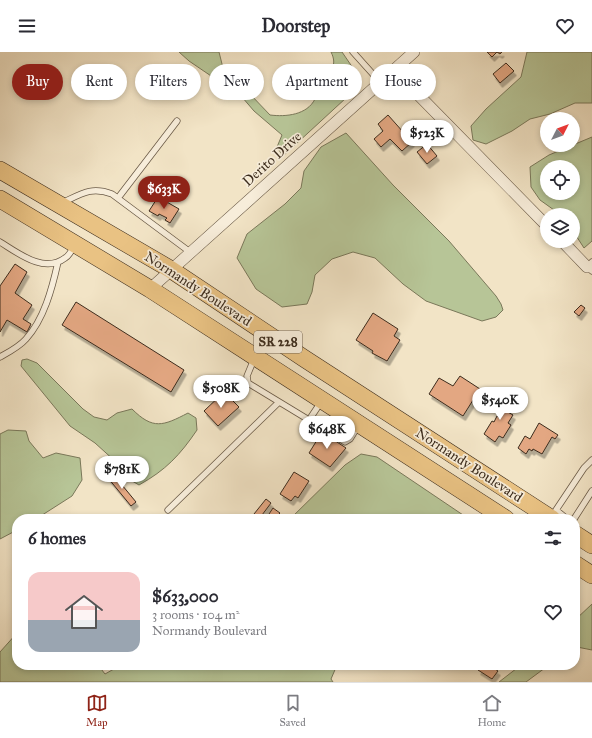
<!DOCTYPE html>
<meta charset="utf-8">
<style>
body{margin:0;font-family:"IM FELL Great Primer",serif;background:#f2f2f3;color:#2b2b33;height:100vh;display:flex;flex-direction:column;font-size:15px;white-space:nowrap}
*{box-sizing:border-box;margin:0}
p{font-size:13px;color:#7c7c81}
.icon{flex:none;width:22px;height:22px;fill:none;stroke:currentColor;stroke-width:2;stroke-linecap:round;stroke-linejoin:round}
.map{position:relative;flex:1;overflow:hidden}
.panel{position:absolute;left:12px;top:462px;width:568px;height:156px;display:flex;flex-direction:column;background:#fff;border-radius:16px;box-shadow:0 2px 6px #0003}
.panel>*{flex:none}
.guide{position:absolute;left:12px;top:12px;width:568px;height:36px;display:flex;gap:8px}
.needle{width:26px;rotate:48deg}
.buttons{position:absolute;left:540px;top:60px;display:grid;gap:8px}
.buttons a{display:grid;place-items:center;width:40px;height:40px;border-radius:50%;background:#fff;box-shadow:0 2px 6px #0003;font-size:20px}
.price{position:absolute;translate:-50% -34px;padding:0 9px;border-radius:14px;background:#fff;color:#222;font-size:13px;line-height:26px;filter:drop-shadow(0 1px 2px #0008)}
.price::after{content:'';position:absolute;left:50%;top:24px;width:12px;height:9px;margin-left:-6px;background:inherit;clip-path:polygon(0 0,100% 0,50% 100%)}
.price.selected{background:#8f2418;color:#fff}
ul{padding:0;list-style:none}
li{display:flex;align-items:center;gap:12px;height:100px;padding:0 16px}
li+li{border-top:1px solid #e1e1e2}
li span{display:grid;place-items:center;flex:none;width:112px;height:80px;border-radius:12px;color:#555}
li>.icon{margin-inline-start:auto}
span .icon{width:48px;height:48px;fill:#fffc;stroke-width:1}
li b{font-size:17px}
h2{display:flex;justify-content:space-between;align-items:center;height:48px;padding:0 16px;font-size:17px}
.tag{padding:0 14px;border-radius:18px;background:#fff;box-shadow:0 2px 6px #0003;font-size:14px;line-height:36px}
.tag.selected{background:#8f2418;color:#fff}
header{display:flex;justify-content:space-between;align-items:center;height:52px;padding:0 16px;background:#fff;font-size:18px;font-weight:700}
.tab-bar{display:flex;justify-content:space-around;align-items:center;height:56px;border-top:1px solid #e1e1e2;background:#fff;font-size:11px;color:#7c7c81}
.tab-bar a{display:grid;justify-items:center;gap:2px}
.tab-bar .selected{color:#8f2418}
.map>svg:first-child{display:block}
.green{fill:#b7c597;stroke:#7a785a;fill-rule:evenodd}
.building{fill:#e3a782;stroke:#3c2c1d;filter:url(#shadow)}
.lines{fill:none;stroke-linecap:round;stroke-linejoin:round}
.service-casing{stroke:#6a5a47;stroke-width:7}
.minor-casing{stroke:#6a5a47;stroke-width:12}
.primary-casing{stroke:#3c2c1d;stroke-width:18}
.service{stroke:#f7edda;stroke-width:5.5}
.minor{stroke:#f7edda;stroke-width:11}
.primary{stroke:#e9c283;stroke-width:17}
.labels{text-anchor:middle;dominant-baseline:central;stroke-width:3.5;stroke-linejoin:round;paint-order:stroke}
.shield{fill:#f7edda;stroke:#746656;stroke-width:1}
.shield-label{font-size:13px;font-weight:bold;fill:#3c2c1d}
.street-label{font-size:14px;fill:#3c2c1d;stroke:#f7edda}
</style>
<header><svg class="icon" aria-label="menu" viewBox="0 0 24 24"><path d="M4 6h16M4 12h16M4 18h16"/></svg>Doorstep<svg class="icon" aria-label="heart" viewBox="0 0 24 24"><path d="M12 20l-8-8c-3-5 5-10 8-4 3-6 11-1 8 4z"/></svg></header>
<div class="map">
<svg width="592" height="630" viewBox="0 0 592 630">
<defs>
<filter id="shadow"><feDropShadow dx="2.5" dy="4.5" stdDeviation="0" flood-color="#0004"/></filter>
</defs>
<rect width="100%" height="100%" fill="#f2e4c6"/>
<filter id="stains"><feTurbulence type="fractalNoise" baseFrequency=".005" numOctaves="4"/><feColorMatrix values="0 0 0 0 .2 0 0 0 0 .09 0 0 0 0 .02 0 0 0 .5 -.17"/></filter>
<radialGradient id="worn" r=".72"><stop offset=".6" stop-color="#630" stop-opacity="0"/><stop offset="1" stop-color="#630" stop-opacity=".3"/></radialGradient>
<path class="green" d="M 179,0 L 219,0 L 225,24 L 249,41 L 270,63 C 286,65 307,63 315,47 C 318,42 320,35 323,30 C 330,19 338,14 331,0 L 342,0 L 355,19 L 359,34 L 283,104 L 277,95 L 282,83 L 254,59 L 242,45 L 189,9 Z
M 527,0 L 592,0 L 592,51 L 575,51 L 550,62 L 530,67 L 512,79 L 486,92 L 473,88 L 471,74 L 486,57 L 521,25 Z
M 346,81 L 393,133 L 449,189 L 496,244 L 501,252 L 503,258 L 496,265 L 482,269 L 426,249 L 403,232 L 375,206 L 353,200 L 332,207 L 315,223 L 312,240 L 307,252 L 282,255 L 256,237 L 237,206 L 247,182 L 285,152 L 301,136 L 304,119 L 321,95 Z
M 592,85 L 592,189 L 584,196 L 573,179 L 573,163 L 561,163 L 540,148 L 531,135 L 530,115 L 549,103 ZM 547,115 L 573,115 L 573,141 L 547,141 Z
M 27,307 L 37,311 L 83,357 L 94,365 L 107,368 L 117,361 L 132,357 C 153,378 163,374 188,361 L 196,366 L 197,378 C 180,403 166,418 139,433 L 127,426 L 116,410 L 95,391 L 70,374 L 21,314 L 22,308 Z
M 8,378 L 26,379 L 29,389 L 43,406 L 56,401 L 80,406 L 82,428 L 72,444 L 36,467 L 17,467 L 17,478 L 0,487 L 0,382 Z
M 361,402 L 377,405 L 469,467 L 290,467 L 345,413 Z
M 592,552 L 592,598 L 577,595 L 575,596 L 575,568 Z
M 17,581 L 17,613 L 98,613 L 105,622 L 121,613 L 337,613 L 331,627 L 333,630 L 0,630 L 0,600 Z
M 521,613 L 549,613 L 526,630 L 499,630 Z"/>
<path class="building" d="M 487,0 L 502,0 L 500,2 L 497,0 L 492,5 Z
M 506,11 L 514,19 L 500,31 L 493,22 Z
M 388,63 L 412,90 L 402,99 L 390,87 L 381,95 L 374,87 L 383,79 L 378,72 Z
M 427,92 L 437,104 L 427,112 L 417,100 Z
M 158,145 L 179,157 L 170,171 L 165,168 L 167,166 L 159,162 L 158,164 L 149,159 Z
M 15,212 L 27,220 L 15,241 L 32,253 L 23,267 L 31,272 L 27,280 L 7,268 L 0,280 L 0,234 Z
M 76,250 L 184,318 L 171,340 L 62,273 Z
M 581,253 L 585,256 L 579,264 L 574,260 Z
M 373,261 L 398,277 L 394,284 L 400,288 L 387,309 L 372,301 L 373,299 L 356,288 Z
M 460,324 L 480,337 L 463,364 L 429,342 L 439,326 L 453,334 Z
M 224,340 L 239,355 L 218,374 L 204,359 Z
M 498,345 L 510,353 L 506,359 L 513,363 L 508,371 L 511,373 L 503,386 L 499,384 L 495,390 L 484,382 L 492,369 L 494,370 L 497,364 L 500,366 L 502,362 L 492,355 Z
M 539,371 L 558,383 L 555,387 L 552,385 L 542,402 L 533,397 L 532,399 L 529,397 L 526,402 L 518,396 L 525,384 L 530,387 Z
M 322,380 L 346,396 L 330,415 L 309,401 Z
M 294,420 L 309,429 L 298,446 L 295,444 L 291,449 L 280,442 Z
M 113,422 L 136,450 L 131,454 L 108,426 Z
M 266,447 L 271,451 L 259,467 L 250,467 Z
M 273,456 L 280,461 L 275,466 L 269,462 Z
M 482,613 L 489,613 L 498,619 L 492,627 L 478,618 Z"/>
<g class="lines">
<defs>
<path id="service" d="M 353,0 L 380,30
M 118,146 L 177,69
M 62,151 C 81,142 91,134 112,142 L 190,200
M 0,190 C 18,201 44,222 65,206 C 69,204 72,198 74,194
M 592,210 L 587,215 L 592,219
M 0,305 C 9,300 19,295 26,287 C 44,267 52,237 58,210
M 254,307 L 247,324 L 248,331 L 309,368 L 321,350
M 309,368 L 345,390 L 350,387 L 358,374
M 168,458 L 278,351
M 567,467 L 556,458 L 584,416 L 592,408
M 574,467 L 592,439"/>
<path id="minor" d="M 394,18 L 547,174
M 562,189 L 587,215
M 150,237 L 414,0"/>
<path id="primary" d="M 0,118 L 170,217 L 305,307 L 552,467
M 0,147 L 150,237 L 506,467
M 575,482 L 592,493
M 575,512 L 592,523"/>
</defs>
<use href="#service" class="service-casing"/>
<use href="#minor" class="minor-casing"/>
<use href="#primary" class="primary-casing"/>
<use href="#service" class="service"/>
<use href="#minor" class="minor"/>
<use href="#primary" class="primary"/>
</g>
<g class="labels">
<rect class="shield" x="254" y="279" width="48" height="22" rx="3"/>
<g class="shield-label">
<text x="278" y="290">SR 228</text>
</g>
<g class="street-label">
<text transform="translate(272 107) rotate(-42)">Derito Drive</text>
<text transform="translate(198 237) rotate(33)">Normandy Boulevard</text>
<text transform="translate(469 413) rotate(33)">Normandy Boulevard</text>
</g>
</g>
<rect width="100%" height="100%" filter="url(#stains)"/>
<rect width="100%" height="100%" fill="url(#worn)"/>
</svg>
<div class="buttons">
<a><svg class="needle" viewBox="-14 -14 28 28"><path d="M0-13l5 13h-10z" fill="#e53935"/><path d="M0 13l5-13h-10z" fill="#7c7c81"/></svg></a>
<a><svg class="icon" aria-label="locate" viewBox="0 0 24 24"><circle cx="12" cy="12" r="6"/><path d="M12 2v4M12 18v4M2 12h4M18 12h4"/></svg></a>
<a><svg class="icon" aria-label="layers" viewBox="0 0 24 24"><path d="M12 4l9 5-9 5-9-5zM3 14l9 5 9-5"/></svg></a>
</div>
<b class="price" style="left:427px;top:102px">$523K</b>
<b class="price selected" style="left:164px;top:158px">$633K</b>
<b class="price" style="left:221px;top:357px">$508K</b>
<b class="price" style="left:500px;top:369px">$540K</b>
<b class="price" style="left:327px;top:398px">$648K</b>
<b class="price" style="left:122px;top:438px">$781K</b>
<div class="guide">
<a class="tag selected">Buy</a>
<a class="tag">Rent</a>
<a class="tag">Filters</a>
<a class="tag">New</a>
<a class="tag">Apartment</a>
<a class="tag">House</a>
</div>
<section class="panel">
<h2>6 homes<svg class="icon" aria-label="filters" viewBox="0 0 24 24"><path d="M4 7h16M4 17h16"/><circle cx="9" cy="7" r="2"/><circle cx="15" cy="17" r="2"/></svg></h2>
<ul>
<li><span style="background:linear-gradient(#f6c9c9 60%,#9aa5b1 0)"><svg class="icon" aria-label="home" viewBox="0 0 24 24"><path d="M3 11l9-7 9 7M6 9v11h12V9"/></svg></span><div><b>$633,000</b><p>3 rooms · 104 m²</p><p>Normandy Boulevard</p></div><svg class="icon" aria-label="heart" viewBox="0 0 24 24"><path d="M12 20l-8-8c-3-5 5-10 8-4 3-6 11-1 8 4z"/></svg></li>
</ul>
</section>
</div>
<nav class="tab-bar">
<a class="selected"><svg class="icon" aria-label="map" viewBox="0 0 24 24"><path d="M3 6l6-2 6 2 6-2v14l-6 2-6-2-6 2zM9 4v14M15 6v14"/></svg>Map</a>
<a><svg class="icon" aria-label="saved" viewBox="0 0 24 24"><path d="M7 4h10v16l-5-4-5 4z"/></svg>Saved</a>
<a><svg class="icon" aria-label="home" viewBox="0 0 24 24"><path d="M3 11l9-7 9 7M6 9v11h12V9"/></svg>Home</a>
</nav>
